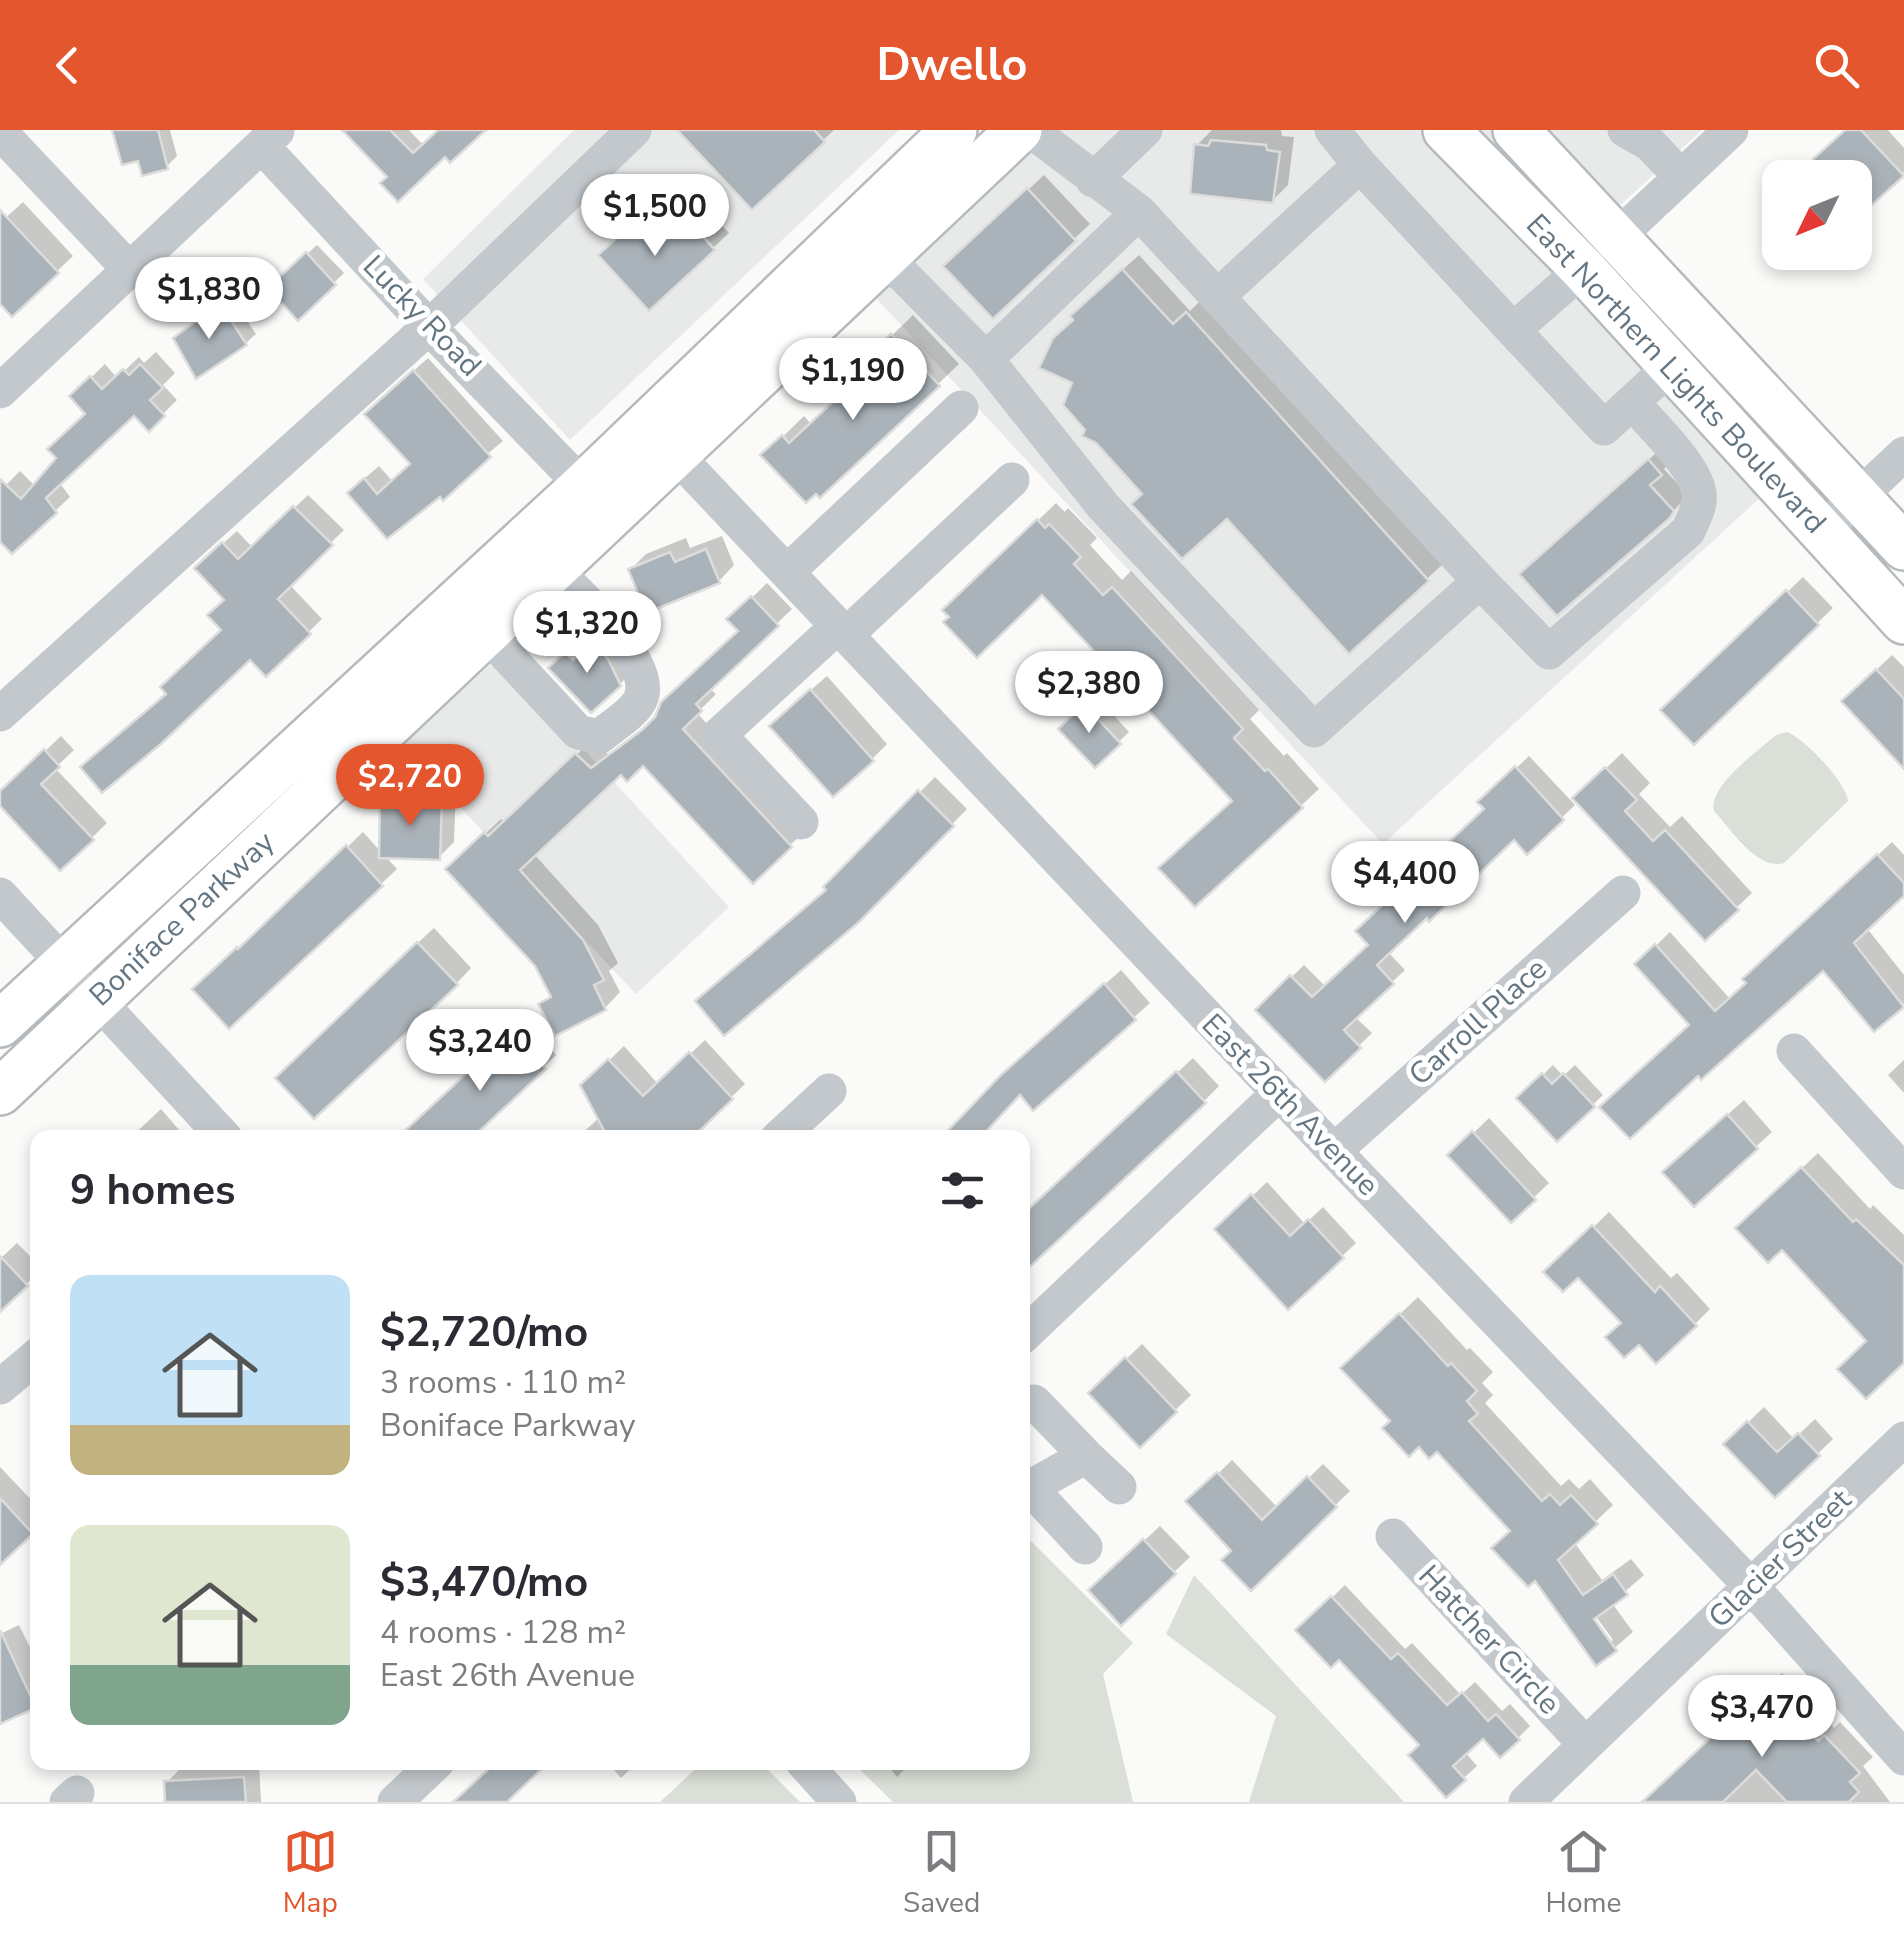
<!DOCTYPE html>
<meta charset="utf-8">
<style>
body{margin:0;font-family:"Nunito Sans",sans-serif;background:#f7f7f7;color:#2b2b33;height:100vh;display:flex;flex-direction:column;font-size:38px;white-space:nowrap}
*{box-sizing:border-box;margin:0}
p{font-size:32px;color:#7c7c81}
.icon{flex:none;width:55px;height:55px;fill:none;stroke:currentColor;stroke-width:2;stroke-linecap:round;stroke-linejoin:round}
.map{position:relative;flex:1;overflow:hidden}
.details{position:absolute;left:30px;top:1000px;width:1000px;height:640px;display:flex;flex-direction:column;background:#fff;border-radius:20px;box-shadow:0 5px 15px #0003}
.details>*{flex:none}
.needle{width:65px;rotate:227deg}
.controls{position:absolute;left:1762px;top:30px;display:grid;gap:20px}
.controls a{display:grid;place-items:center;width:110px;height:110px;border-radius:20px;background:#fff;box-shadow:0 5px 15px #0003;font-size:50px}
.price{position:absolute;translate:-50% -85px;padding:0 22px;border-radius:35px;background:#fff;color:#222;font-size:32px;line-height:65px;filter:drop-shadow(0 2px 5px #0008)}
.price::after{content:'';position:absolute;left:50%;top:60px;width:30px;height:22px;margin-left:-15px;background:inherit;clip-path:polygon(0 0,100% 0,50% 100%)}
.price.selected{background:#e4572e;color:#fff}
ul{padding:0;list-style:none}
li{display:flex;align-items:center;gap:30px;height:250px;padding:0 40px}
li span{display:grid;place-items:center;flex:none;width:280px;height:200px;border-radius:20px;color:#555}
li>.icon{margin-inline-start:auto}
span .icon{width:120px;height:120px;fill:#fffc;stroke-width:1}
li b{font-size:42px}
h2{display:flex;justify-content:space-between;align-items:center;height:120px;padding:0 40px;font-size:42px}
header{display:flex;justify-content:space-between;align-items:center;height:130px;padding:0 40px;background:#e4572e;color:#fff;font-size:45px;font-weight:700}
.menu{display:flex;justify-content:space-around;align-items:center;height:140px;border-top:2px solid #e1e1e2;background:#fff;font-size:28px;color:#7c7c81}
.menu a{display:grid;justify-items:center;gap:5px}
.menu .selected{color:#e4572e}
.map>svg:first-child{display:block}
.built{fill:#e8e9e9}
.green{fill:#dadfd7}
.shadow{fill:#0003;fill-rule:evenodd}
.building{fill:#aab3b9;stroke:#dcdcda;stroke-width:2.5}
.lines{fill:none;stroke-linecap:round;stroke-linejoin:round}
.major-casing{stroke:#b5babe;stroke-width:50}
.minor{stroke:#c3c8cc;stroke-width:35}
.major{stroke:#fff;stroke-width:45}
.labels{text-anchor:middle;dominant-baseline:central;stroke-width:10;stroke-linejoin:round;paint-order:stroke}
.street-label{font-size:30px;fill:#657683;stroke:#fff}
</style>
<header><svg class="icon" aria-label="back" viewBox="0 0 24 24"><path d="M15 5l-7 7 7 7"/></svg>Dwello<svg class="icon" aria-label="search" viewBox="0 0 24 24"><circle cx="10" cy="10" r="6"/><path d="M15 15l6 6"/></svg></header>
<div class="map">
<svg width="1904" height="1672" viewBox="0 0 1904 1672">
<rect width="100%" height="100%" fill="#fafaf8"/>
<path class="built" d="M 574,0 L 899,0 L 570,310 L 423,149 Z
M 985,0 L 1702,0 L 1552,138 L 1764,364 L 1383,714 L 874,166 L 1014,33 Z
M 499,527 L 729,777 L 636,864 L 411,625 L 405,612 Z"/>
<path class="green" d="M 1787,602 C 1804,608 1846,652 1848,671 L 1784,733 C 1757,741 1731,699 1714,681 C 1708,656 1757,622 1776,605 Z
M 1023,1403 L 1133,1513 L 1103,1544 L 1133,1672 L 893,1672 L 853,1633 L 1022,1632 Z
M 1194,1445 L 1404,1672 L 1249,1672 L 1276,1586 L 1166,1504 Z
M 703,1632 L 761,1633 L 800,1672 L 660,1672 Z"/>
<path class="shadow" d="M 117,0 L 170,0 L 177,26 L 167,36 L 140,28 Z
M 358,0 L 409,0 L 424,16 L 441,0 L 482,0 L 445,24 L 390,47 Z
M 696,0 L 834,0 L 752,77 Z
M 1212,0 L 1281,0 L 1282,6 L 1294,7 L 1288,55 L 1272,71 L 1197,15 Z
M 1848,0 L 1888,0 L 1904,18 L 1904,42 L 1863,80 L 1855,72 L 1855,48 Z
M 1044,45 L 1090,94 L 993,185 L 962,121 Z
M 661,70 L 685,96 L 705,78 L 729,103 L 713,118 L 617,110 Z
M 23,72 L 73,126 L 12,184 L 0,171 L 0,93 Z
M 317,115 L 344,143 L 298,187 L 271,158 Z
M 1139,125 L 1190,181 L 1202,169 L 1443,434 L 1349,520 L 1227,385 L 1145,363 L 1088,299 L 1075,251 L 1076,189 L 1088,171 Z
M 230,166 L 256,204 L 246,213 L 176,208 Z
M 913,185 L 959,234 L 938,254 L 764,325 L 804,286 L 811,294 L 882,229 L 875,222 Z
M 156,222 L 175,243 L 163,255 L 177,270 L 149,298 L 134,282 L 59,352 L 70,367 L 12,421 L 0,409 L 0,361 L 20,341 L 35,356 L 59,327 L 88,283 L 72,266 L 105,234 L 117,248 L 139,227 L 144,233 Z
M 428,228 L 503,311 L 388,406 L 364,349 L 379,336 L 393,352 L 413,334 L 381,270 Z
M 1664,316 L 1675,328 L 1664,339 L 1688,365 L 1669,386 L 1538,429 Z
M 308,365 L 344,400 L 289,454 L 322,489 L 266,543 L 250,527 L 169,563 L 224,499 L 227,469 L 210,425 L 237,401 L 253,418 Z
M 1056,373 L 1065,382 L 1068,378 L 1097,408 L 1090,415 L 1122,450 L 1131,441 L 1259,580 L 1250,589 L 1284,626 L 1287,623 L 1319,659 L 1195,774 L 1235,670 L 1042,461 L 952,487 L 946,480 Z
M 722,406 L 734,435 L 719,451 L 631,439 L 646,424 L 686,408 L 690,418 Z
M 1803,447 L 1833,478 L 1694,611 L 1664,580 Z
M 767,453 L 792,479 L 709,558 L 716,564 L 697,583 L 806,700 L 753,750 L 644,633 L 621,641 L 534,724 L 598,795 L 618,833 L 609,841 L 620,862 L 605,878 L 556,903 L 541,875 L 552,864 L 537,834 L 448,739 L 501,689 L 505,693 L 592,610 L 608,624 L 657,588 L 741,500 L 730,489 Z
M 605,504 L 635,539 L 619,555 L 551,538 L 582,509 L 587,514 L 570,529 L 570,536 Z
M 1892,525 L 1904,537 L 1904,635 L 1859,556 Z
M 827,546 L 887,614 L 872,629 L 787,581 Z
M 1096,566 L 1129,602 L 1095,635 L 1062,599 Z
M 61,606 L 74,620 L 55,638 L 107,693 L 61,738 L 0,673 L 0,664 Z
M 1622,623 L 1650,653 L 1639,664 L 1670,697 L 1682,686 L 1752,763 L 1705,807 L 1591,653 Z
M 1529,626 L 1575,675 L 1527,721 L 1514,707 L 1388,822 L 1405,840 L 1355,887 L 1372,903 L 1325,949 L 1258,880 L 1304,835 L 1326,857 L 1371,815 L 1358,801 L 1410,752 L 1414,756 L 1448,724 L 1487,678 L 1481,672 Z
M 935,647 L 967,679 L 858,790 L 826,757 Z
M 398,654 L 456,655 L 454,712 L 439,727 L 385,726 L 397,739 L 229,896 L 210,844 L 253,804 L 255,806 L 363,702 L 381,722 L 383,669 Z
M 1892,712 L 1904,725 L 1904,762 L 1866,797 L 1904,845 L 1904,873 L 1875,899 L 1823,838 L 1692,894 L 1637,834 L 1670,802 L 1730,869 L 1749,852 L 1760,835 Z
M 434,798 L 471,838 L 456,854 L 397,832 Z
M 1121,840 L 1150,873 L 1034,978 L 1020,962 L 1019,930 Z
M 524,892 L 556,925 L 469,1008 L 399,1008 Z
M 705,910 L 745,954 L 699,998 L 703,1001 L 696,1008 L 577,1008 L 600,987 L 598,941 L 624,916 L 658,954 Z
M 1193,928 L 1219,956 L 1204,971 L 1022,1086 Z
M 1904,930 L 1904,963 L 1888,945 Z
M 1553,935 L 1563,946 L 1575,935 L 1603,965 L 1557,1009 L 1519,968 Z
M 1744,970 L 1772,1002 L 1694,1073 L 1681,1026 Z
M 161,979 L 186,1008 L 130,1008 Z
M 1489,988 L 1549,1053 L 1511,1089 L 1451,1025 Z
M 1818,1023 L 1870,1079 L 1873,1075 L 1904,1105 L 1904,1230 L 1870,1211 L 1754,1083 Z
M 1267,1052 L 1305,1094 L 1323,1077 L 1356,1113 L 1288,1177 L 1218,1099 Z
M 1609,1082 L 1671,1148 L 1677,1143 L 1710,1179 L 1695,1194 L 1624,1192 L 1578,1145 L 1547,1142 Z
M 17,1113 L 38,1134 L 38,1143 L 0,1179 L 0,1129 Z
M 1418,1167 L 1467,1220 L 1470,1218 L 1493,1242 L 1482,1253 L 1493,1265 L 1485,1273 L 1561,1356 L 1569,1349 L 1579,1359 L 1590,1349 L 1613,1375 L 1574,1412 L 1602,1450 L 1631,1429 L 1644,1445 L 1612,1473 L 1633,1502 L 1597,1533 L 1513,1400 L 1437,1318 L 1393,1291 L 1361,1221 ZM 1589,1477 L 1613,1510 L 1609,1513 L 1585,1480 Z
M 1142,1214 L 1191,1265 L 1140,1314 L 1091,1263 Z
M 1764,1277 L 1794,1309 L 1815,1289 L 1833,1309 L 1775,1365 L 1726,1314 Z
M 1232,1330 L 1278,1378 L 1323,1334 L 1350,1361 L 1251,1457 L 1235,1420 L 1189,1372 Z
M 0,1337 L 38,1377 L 38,1396 L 5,1426 L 0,1420 Z
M 1160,1396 L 1190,1427 L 1121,1492 L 1107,1445 Z
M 1345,1455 L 1405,1519 L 1412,1513 L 1461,1565 L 1475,1552 L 1502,1581 L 1510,1574 L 1530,1596 L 1518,1608 L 1483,1606 L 1465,1622 L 1477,1636 L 1446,1664 L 1422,1615 L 1340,1527 L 1299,1500 Z
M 19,1495 L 38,1534 L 38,1573 L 0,1592 L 0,1504 Z
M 1782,1543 L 1834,1598 L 1840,1592 L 1873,1627 L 1863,1636 L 1890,1672 L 1641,1672 Z
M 607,1632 L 638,1632 L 621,1648 Z
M 885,1632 L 912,1632 L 897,1647 Z
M 259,1633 L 261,1672 L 168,1672 L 167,1652 L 182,1637 Z"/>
<path class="building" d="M 112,0 L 158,0 L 168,39 L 142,46 L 138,31 L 122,35 Z
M 342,0 L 390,0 L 413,23 L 438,0 L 486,0 L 450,33 L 445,27 L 398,72 L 380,53 L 387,47 Z
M 677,0 L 814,0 L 825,12 L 752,80 Z
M 1845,0 L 1861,0 L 1904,46 L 1855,90 L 1855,48 L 1830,48 L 1813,29 Z
M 1211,10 L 1266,15 L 1267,20 L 1280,22 L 1273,73 L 1190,64 L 1194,14 L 1208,16 Z
M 1027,58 L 1076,111 L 993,189 L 943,136 Z
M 0,80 L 59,143 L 12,187 L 0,174 Z
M 644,83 L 668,109 L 689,91 L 715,120 L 649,181 L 598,125 Z
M 306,122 L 336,155 L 298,191 L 268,158 Z
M 1122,139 L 1173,194 L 1186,182 L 1429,451 L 1349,524 L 1227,389 L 1182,429 L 1131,374 L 1142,364 L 1096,313 L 1082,306 L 1085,300 L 1063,275 L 1072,253 L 1039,238 L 1053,208 L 1073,190 L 1070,186 Z
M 220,174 L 247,215 L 196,249 L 173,208 Z
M 891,204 L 940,256 L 820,368 L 816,364 L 806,373 L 760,325 L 782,305 L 789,313 L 879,229 L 871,222 Z
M 140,234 L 163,258 L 150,270 L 165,286 L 149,302 L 134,286 L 46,368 L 57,383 L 12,424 L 0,412 L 0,349 L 21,369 L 56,328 L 47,319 L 85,284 L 69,266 L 90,246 L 102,259 L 123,239 L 129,245 Z
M 413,240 L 491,327 L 443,371 L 440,367 L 387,409 L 347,363 L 364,348 L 377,364 L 410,334 L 364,284 Z
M 1648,329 L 1662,345 L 1650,355 L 1674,381 L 1670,388 L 1557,486 L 1519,444 Z
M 293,376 L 333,415 L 278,469 L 311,504 L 266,547 L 250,530 L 162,613 L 102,663 L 80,637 L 166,564 L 160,557 L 221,500 L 207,485 L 224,470 L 194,438 L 222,412 L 238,429 Z
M 1037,389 L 1045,398 L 1049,394 L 1081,427 L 1074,434 L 1103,465 L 1112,457 L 1243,599 L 1234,608 L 1265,641 L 1268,639 L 1303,678 L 1195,777 L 1158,738 L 1232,671 L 1042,465 L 977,528 L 943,492 L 949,487 L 942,480 Z
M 706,419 L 720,453 L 646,483 L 628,439 L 670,422 L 675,432 Z
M 1786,460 L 1819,495 L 1694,615 L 1660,580 Z
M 751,466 L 779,496 L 696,574 L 702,581 L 683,599 L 792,717 L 753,754 L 643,636 L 627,652 L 621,645 L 520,740 L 583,810 L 604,850 L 594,855 L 606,880 L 555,906 L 538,874 L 551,867 L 535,836 L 445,739 L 484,702 L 488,706 L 575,623 L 591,638 L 642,600 L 655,587 L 661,572 L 738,501 L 726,489 Z
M 594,511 L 609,531 L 621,556 L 591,583 L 548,538 L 565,522 L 573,530 Z
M 1876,539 L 1904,569 L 1904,639 L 1841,571 Z
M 810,559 L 874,631 L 833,667 L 769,596 Z
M 1084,574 L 1121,614 L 1095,638 L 1058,599 Z
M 44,619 L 60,637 L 41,654 L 94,710 L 60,741 L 0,676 L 0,661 Z
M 1515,636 L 1564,690 L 1527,725 L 1514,710 L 1429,792 L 1427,788 L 1377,835 L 1394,854 L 1344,900 L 1361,918 L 1325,952 L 1255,880 L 1290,845 L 1312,867 L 1368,815 L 1355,801 L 1396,762 L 1400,767 L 1445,725 L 1440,720 L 1484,679 L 1477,672 Z
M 1605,637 L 1637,670 L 1625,681 L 1653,711 L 1665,700 L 1739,780 L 1705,811 L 1572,668 Z
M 918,660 L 954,696 L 859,792 L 724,906 L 695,871 L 826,760 L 823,757 Z
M 380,668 L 442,670 L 440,730 L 379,728 Z
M 346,715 L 383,756 L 229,899 L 192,859 L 237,817 L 238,819 Z
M 1877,724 L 1904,753 L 1904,766 L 1854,813 L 1904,877 L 1874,902 L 1823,841 L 1701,950 L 1698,946 L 1630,1009 L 1599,977 L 1689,895 L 1634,834 L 1655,814 L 1715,881 L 1746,853 L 1742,849 Z
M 417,812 L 458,855 L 314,989 L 275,948 Z
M 1104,853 L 1136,890 L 1033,981 L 1020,965 L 980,1008 L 941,1008 L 1001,945 Z
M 511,902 L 546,939 L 472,1008 L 397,1008 Z
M 689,922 L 733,969 L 692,1008 L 608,1008 L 580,955 L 608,929 L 643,966 Z
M 1176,941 L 1206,973 L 1022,1144 L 1022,1085 Z
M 1542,943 L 1552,954 L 1563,943 L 1595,977 L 1557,1012 L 1516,968 Z
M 1727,984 L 1758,1019 L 1694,1077 L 1662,1042 Z
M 1472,1001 L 1536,1070 L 1511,1093 L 1447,1025 Z
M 1801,1037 L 1853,1092 L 1856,1089 L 1904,1135 L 1904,1233 L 1866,1269 L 1837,1239 L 1866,1211 L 1782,1120 L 1768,1133 L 1735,1098 Z
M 1251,1064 L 1290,1106 L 1308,1089 L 1344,1128 L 1288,1180 L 1214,1099 Z
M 1592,1095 L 1655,1162 L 1660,1156 L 1697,1196 L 1656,1234 L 1639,1215 L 1624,1228 L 1605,1207 L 1621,1193 L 1578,1148 L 1563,1162 L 1543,1142 Z
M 0,1126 L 28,1156 L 0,1182 Z
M 1399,1183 L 1448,1236 L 1451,1233 L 1477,1261 L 1467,1271 L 1478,1284 L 1469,1291 L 1542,1371 L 1550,1364 L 1560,1375 L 1571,1365 L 1598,1394 L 1558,1430 L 1583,1465 L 1613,1444 L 1628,1465 L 1594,1489 L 1617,1521 L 1596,1536 L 1535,1451 L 1528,1457 L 1491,1418 L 1510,1401 L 1437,1322 L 1429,1329 L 1419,1317 L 1409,1327 L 1382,1298 L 1390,1291 L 1340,1238 Z
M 1125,1227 L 1177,1282 L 1140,1318 L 1088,1263 Z
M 1747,1291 L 1777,1322 L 1798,1303 L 1820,1326 L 1775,1368 L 1723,1314 Z
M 1217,1342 L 1262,1390 L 1307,1346 L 1337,1377 L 1251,1461 L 1221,1430 L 1231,1421 L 1185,1371 Z
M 0,1368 L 33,1404 L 0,1435 Z
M 1143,1409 L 1176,1444 L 1121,1496 L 1088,1460 Z
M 1331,1466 L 1391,1529 L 1398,1523 L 1447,1575 L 1462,1562 L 1488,1591 L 1496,1584 L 1520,1610 L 1500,1628 L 1483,1609 L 1453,1636 L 1466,1650 L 1446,1668 L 1408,1625 L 1419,1615 L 1339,1530 L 1331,1538 L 1295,1500 Z
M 0,1500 L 36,1578 L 0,1594 Z
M 1766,1556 L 1818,1611 L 1824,1605 L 1860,1643 L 1850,1652 L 1859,1662 L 1849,1672 L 1787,1672 L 1756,1640 L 1723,1672 L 1642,1672 Z
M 496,1632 L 549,1632 L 507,1672 L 453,1672 Z
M 244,1647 L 246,1672 L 165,1672 L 164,1651 Z"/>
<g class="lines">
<defs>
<path id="major" d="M 1446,0 L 1583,139 L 1904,491
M 1516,0 L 1904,417
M 0,894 L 583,356 L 954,0
M 0,962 L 1019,0"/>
</defs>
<use href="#major" class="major-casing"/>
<path class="minor" d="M 1332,0 L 1360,35
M 1625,0 L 1650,14 L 1681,47
M 0,2 L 129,139
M 262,16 L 429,197 L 583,356
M 1093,50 L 1145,0
M 1617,107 L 1731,0
M 884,126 L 986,229 L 1139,82
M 1217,167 L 1360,35 L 1513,200 L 1583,139
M 1513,200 L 1604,298 L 1671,236
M 986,229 L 1103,376 L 1314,600 L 1480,451 L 1139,82 L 1030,0
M 0,261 L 277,1
M 674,323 L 1334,1021 L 1752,1457 L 1904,1628
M 1821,402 L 1904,324
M 787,442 L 961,278
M 1480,451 L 1549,522 L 1688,401 C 1693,389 1701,377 1699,363 C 1695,335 1650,294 1632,272
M 485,502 L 578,602 L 599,607 C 612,596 633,584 640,570 C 658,534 577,463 553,438
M 846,505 L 1012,350
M 0,584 L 429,197 L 634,0
M 801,692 L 719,605 L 838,496
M 0,765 L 225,1008
M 1794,921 L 1904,1042
M 778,1008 L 829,961
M 1334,1021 L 1623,763
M 1022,1207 L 1279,963
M 0,1257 L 38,1225
M 1086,1326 L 1119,1357
M 1030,1358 L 1085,1417
M 1022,1362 L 1086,1326 L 1034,1272
M 1393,1406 L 1585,1614
M 803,1632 L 839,1672
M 67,1672 L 77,1663
M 395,1672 L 437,1632
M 1526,1672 L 1904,1309"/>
<use href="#major" class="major"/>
</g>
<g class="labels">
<g class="street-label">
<text transform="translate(422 186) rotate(46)">Lucky Road</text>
<text transform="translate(1676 244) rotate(47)">East Northern Lights Boulevard</text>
<text transform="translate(182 789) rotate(-43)">Boniface Parkway</text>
<text transform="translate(1478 892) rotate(-42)">Carroll Place</text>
<text transform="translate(1290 975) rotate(46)">East 26th Avenue</text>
<text transform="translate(1780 1429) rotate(-44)">Glacier Street</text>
<text transform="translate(1489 1510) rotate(47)">Hatcher Circle</text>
</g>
</g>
</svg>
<div class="controls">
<a><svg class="needle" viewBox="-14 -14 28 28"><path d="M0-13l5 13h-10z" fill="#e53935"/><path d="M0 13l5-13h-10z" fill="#7c7c81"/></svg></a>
</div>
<b class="price" style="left:655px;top:129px">$1,500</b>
<b class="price" style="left:209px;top:212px">$1,830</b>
<b class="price" style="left:853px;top:293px">$1,190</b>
<b class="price" style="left:587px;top:546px">$1,320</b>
<b class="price" style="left:1089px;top:606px">$2,380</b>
<b class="price selected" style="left:410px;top:699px">$2,720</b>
<b class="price" style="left:1405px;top:796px">$4,400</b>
<b class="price" style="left:480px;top:964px">$3,240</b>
<b class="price" style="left:1762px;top:1630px">$3,470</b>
<section class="details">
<h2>9 homes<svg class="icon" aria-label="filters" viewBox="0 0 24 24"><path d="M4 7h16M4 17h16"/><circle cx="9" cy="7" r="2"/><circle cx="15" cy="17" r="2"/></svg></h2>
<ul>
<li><span style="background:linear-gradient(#bfe0f5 75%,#c2b280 0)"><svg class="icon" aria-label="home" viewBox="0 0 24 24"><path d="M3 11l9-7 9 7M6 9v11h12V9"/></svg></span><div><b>$2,720/mo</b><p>3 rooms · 110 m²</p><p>Boniface Parkway</p></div></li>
<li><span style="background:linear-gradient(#dfe7d0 70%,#7fa58c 0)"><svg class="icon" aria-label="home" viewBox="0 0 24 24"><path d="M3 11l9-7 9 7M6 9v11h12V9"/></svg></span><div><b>$3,470/mo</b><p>4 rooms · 128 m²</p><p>East 26th Avenue</p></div></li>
</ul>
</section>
</div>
<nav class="menu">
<a class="selected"><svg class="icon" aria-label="map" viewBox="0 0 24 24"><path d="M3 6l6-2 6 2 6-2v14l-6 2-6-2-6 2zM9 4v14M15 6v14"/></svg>Map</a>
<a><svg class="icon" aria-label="saved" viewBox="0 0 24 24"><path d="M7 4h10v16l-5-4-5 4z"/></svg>Saved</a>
<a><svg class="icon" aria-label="home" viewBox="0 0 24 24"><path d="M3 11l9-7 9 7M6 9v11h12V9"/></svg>Home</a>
</nav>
